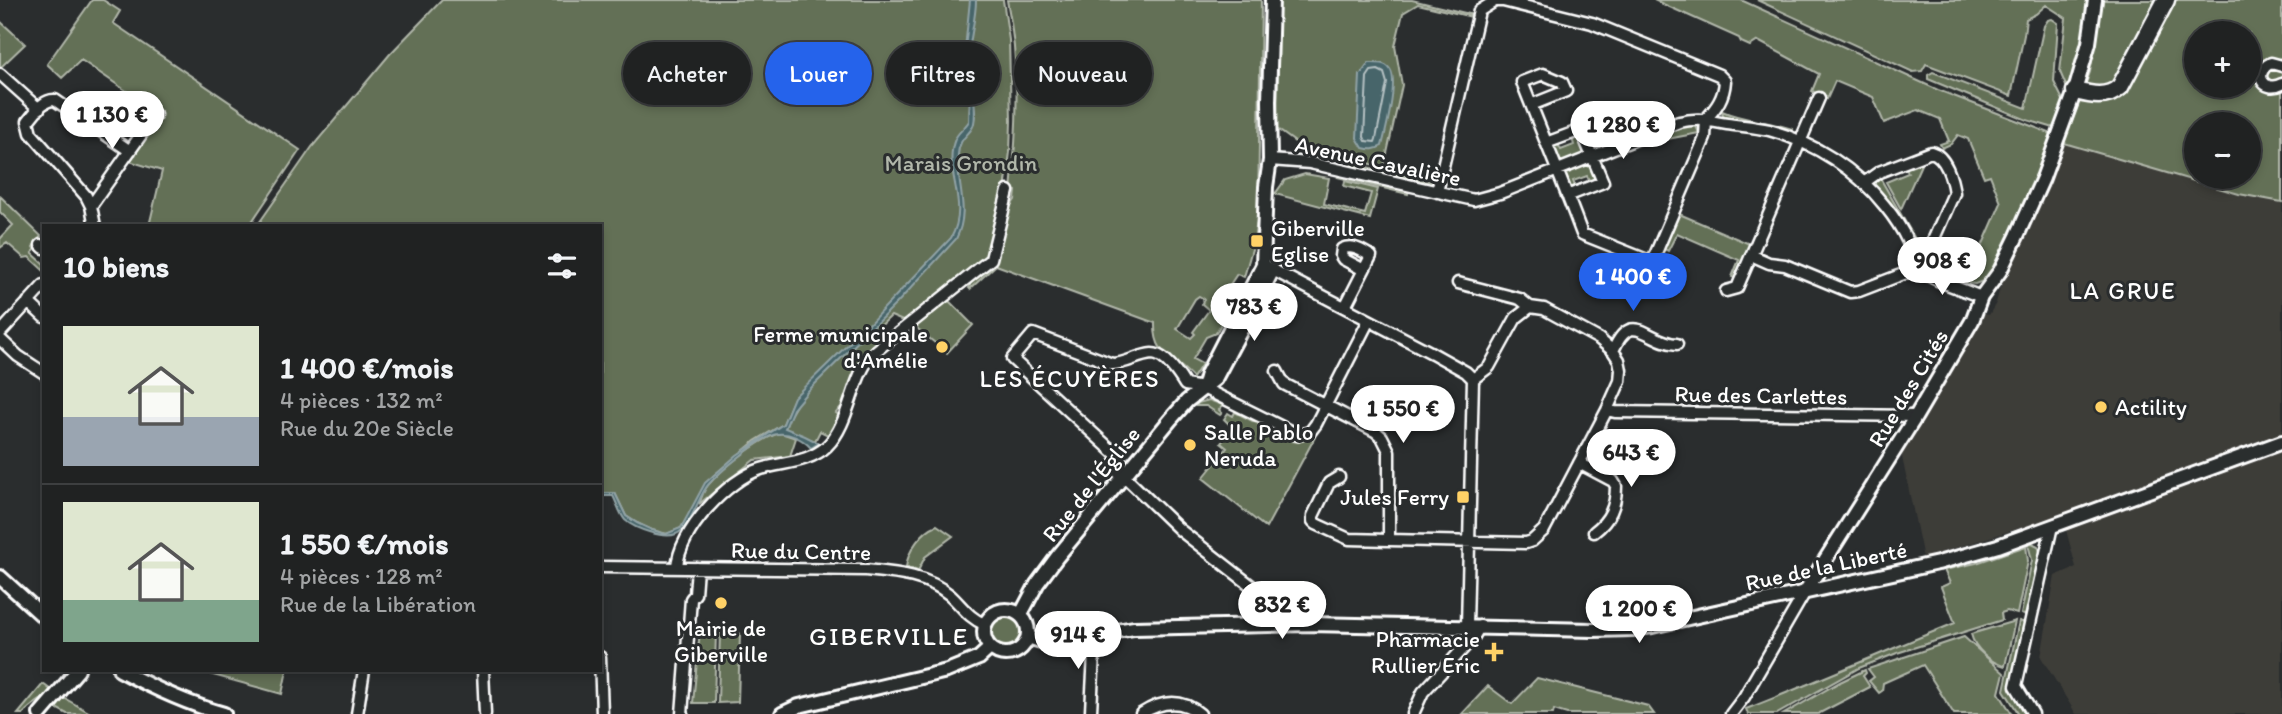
<!DOCTYPE html>
<html lang="fr">
<meta charset="utf-8">
<style>
body{margin:0;font-family:Itim,sans-serif;background:#282a2a;color:#f1f3f6;height:100vh;display:flex;flex-direction:column;font-size:26px;white-space:nowrap}
*{box-sizing:border-box;margin:0}
p{font-size:23px;color:#a2a4a5}
.icon{flex:none;width:38px;height:38px;fill:none;stroke:currentColor;stroke-width:2;stroke-linecap:round;stroke-linejoin:round}
.map{position:relative;flex:1;overflow:hidden}
.sheet{position:absolute;left:42px;top:224px;width:560px;height:448px;display:flex;flex-direction:column;background:#202222;border-radius:0px;box-shadow:0 4px 10px #0003,0 0 0 2px #3d3f40}
.sheet>*{flex:none}
.guide{position:absolute;left:623px;top:42px;width:665px;height:63px;display:flex;gap:14px}
.tools{position:absolute;left:2184px;top:21px;display:grid;gap:14px}
.tools a{display:grid;place-items:center;width:77px;height:77px;border-radius:50%;background:#202222;box-shadow:0 4px 10px #0003,0 0 0 2px #3d3f40;font-size:35px}
.price{position:absolute;translate:-50% -60px;padding:0 16px;border-radius:24px;background:#fff;color:#222;font-size:23px;line-height:46px;filter:drop-shadow(0 2px 4px #0008)}
.price::after{content:'';position:absolute;left:50%;top:42px;width:21px;height:16px;margin-left:-10px;background:inherit;clip-path:polygon(0 0,100% 0,50% 100%)}
.price.active{background:#2563eb;color:#fff}
ul{padding:0;list-style:none}
li{display:flex;align-items:center;gap:21px;height:175px;padding:0 21px}
li+li{border-top:2px solid #3d3f40}
li span{display:grid;place-items:center;flex:none;width:196px;height:140px;border-radius:0px;color:#555}
li>.icon{margin-inline-start:auto}
span .icon{width:84px;height:84px;fill:#fffc;stroke-width:1}
li b{font-size:30px}
h2{display:flex;justify-content:space-between;align-items:center;height:84px;padding:0 21px;font-size:30px}
.tag{padding:0 24px;border-radius:32px;background:#202222;box-shadow:0 4px 10px #0003,0 0 0 2px #3d3f40;font-size:24px;line-height:63px}
.tag.active{background:#2563eb;color:#fff}
.map>svg:first-child{display:block}
.built{fill:#3e3d39}
.green{fill:#636f56;stroke:#b1b7aa;stroke-width:2;fill-rule:evenodd}
.water{fill:#47656a;stroke:#91a3a6;stroke-width:2}
.lines{fill:none;stroke-linecap:round;stroke-linejoin:round}
.shore{stroke:#b5c1c3;stroke-width:2}
.minor-casing{stroke:#fff;stroke-width:15}
.tertiary-casing{stroke:#fff;stroke-width:18}
.primary-casing{stroke:#fff;stroke-width:21}
.minor{stroke:#2a2d2e;stroke-width:10}
.tertiary{stroke:#2a2d2e;stroke-width:12}
.primary{stroke:#2a2d2e;stroke-width:16}
.poi-dot{fill:#ffd166;stroke:#2a2d2e;stroke-width:2.5}
.labels{text-anchor:middle;dominant-baseline:central;stroke-width:6;stroke-linejoin:round;paint-order:stroke}
.street-label{font-size:23px;fill:#fff;stroke:#2a2d2e}
.park-label{font-size:23px;fill:#b1b7aa;stroke:#2a2d2e}
.poi-label{font-size:23px;fill:#fff;stroke:#2a2d2e;text-anchor:start}
.neighbourhood-label{font-size:24px;letter-spacing:2px;fill:#fff;stroke:#2a2d2e}
.quarter-label{font-size:26px;letter-spacing:2px;fill:#fff;stroke:#2a2d2e}
</style>
<div class="map">
<svg width="2282" height="714" viewBox="0 0 2282 714">
<rect width="100%" height="100%" fill="#2a2d2e"/>
<filter id="ink" filterUnits="userSpaceOnUse"><feTurbulence type="fractalNoise" baseFrequency=".0143" numOctaves="2"/><feDisplacementMap in="SourceGraphic" scale="14" xChannelSelector="R" yChannelSelector="G"/><feConvolveMatrix kernelMatrix="1 2 1 2 8 2 1 2 1" color-interpolation-filters="sRGB"/></filter>
<g filter="url(#ink)">
<path class="built" d="M 2064,143 L 2239,194 L 2282,202 L 2282,714 L 2076,714 L 2041,657 L 2055,576 L 2076,567 L 2062,515 L 1923,558 L 1901,452 L 1984,314 L 1989,315 L 1996,303 L 2000,288 L 2030,229 L 2050,182 Z"/>
<path class="green" d="M 92,0 L 103,0 L 120,11 L 113,23 L 300,150 L 249,226 L 149,226 L 162,171 L 129,161 L 160,114 L 81,60 L 62,78 L 47,64 Z
M 442,0 L 1003,0 L 1009,40 L 1011,121 L 1010,152 L 1005,190 L 988,258 L 905,322 L 891,316 L 872,334 L 881,341 L 866,352 L 861,360 L 843,409 L 840,408 L 836,413 L 839,415 L 828,435 L 820,431 L 815,441 L 785,429 L 789,417 L 799,400 L 794,398 L 783,424 L 755,441 L 713,476 L 681,528 L 667,534 L 652,530 L 637,523 L 626,516 L 615,493 L 600,493 L 600,226 L 257,226 L 312,147 L 390,54 Z
M 1007,0 L 1261,0 L 1258,212 L 1254,242 L 1244,277 L 1237,274 L 1225,292 L 1234,297 L 1234,300 L 1216,333 L 1206,337 L 1193,359 L 1202,364 L 1193,378 C 1174,356 1154,357 1155,323 L 996,265 L 970,289 L 969,288 L 972,279 L 986,266 L 1007,211 L 1015,200 L 1016,191 L 1011,190 C 1018,125 1020,64 1007,0 ZM 1199,296 L 1204,299 L 1202,304 L 1209,310 L 1193,332 L 1195,334 L 1191,338 L 1177,329 L 1195,299 Z
M 1279,0 L 1412,0 L 1473,15 L 1472,17 L 1418,4 L 1403,13 L 1395,46 L 1402,85 L 1384,167 L 1302,147 L 1277,129 Z
M 1654,0 L 1741,0 L 1938,90 L 2052,134 L 2036,182 L 2000,260 L 1988,279 L 1975,284 L 1966,283 L 2001,203 L 1990,175 L 1984,177 L 1968,139 L 1958,135 L 1951,144 L 1942,148 L 1940,144 L 1949,141 L 1940,119 L 1918,110 L 1884,123 L 1873,97 L 1835,81 L 1827,99 L 1812,91 L 1819,74 L 1758,41 L 1750,46 L 1741,42 L 1739,38 Z
M 1757,0 L 2088,0 L 2086,21 L 2070,84 L 2066,86 L 2060,72 L 2066,18 L 2046,5 L 2036,14 L 2026,19 L 2024,35 L 2011,96 L 1926,64 L 1922,71 L 1913,72 Z
M 2103,0 L 2282,0 L 2282,202 L 2239,194 L 2064,143 L 2090,72 ZM 2196,33 L 2249,33 L 2249,86 L 2196,86 ZM 2196,124 L 2249,124 L 2249,177 L 2196,177 Z
M 2052,19 L 2058,23 L 2054,82 L 2064,102 L 2054,128 L 2027,120 L 1928,79 L 1928,75 L 1933,72 L 2026,108 L 2044,26 L 2048,20 Z
M 0,21 L 25,44 L 0,68 Z
M 1722,111 C 1744,121 1770,121 1792,129 L 1791,134 L 1734,121 L 1723,116 Z
M 1691,123 L 1696,126 L 1699,133 L 1657,141 L 1658,134 Z
M 1636,129 L 1638,132 L 1635,135 L 1599,149 L 1593,146 Z
M 1575,137 L 1581,140 L 1585,149 L 1584,155 L 1564,163 L 1558,161 L 1554,147 L 1558,144 L 1561,150 L 1574,145 L 1572,138 Z
M 1923,160 L 1901,209 L 1886,182 L 1908,173 L 1905,165 Z
M 1587,162 L 1591,165 L 1594,178 L 1590,182 L 1587,176 L 1573,181 L 1576,188 L 1570,188 L 1563,176 L 1566,170 Z
M 1349,163 L 1432,182 L 1432,183 L 1428,185 L 1348,167 Z
M 1305,174 L 1329,178 L 1324,204 L 1365,214 L 1371,193 L 1344,186 L 1345,181 L 1378,189 L 1370,219 L 1275,194 L 1285,180 Z
M 1340,174 L 1409,190 L 1408,194 L 1338,177 Z
M 1879,176 L 1922,251 L 1921,252 L 1917,251 L 1874,187 L 1874,181 Z
M 0,196 L 41,236 L 33,247 L 35,250 L 32,253 L 44,264 L 44,271 L 29,257 L 24,258 L 7,243 L 0,248 L 0,239 L 13,225 L 0,212 Z
M 1677,213 L 1752,245 L 1737,279 L 1732,277 L 1739,260 L 1677,233 L 1668,251 L 1662,248 Z
M 946,298 L 973,325 L 947,353 L 912,324 Z
M 1209,400 L 1223,405 L 1219,410 L 1222,413 L 1220,415 L 1206,406 L 1196,406 L 1198,403 Z
M 1235,412 L 1292,441 L 1299,442 L 1312,435 L 1315,437 L 1266,528 L 1203,478 L 1227,448 L 1221,443 L 1233,428 L 1224,419 L 1228,413 L 1233,416 Z
M 781,433 L 796,438 L 790,456 L 754,460 L 699,504 C 702,497 703,490 709,484 C 722,469 762,436 781,433 Z
M 937,525 L 953,536 L 925,557 L 918,571 L 906,567 C 908,550 922,531 937,525 Z
M 2032,543 L 2038,546 L 2040,552 L 2028,616 L 2021,614 L 2032,560 L 2028,544 Z
M 2026,546 L 2028,561 L 2017,614 L 2007,611 L 2001,613 L 2002,620 L 1897,653 L 1859,668 L 1777,714 L 1748,714 L 1746,709 C 1816,682 1885,651 1955,623 L 1941,587 L 1950,583 L 1944,570 L 1976,563 Z
M989 632a17 17 0 1 1 34 0a17 17 0 1 1-34 0Z
M 2015,621 L 2005,666 C 1991,663 1974,648 1971,634 Z
M 2019,621 L 2026,623 L 2014,689 L 2027,714 L 2019,714 L 2004,690 Z
M 700,630 L 716,631 L 714,703 L 693,703 Z
M 720,631 L 738,632 L 740,634 L 738,702 L 718,703 Z
M 1964,637 L 2004,673 L 1999,693 L 2012,714 L 1954,714 L 1923,665 L 1883,683 L 1882,691 L 1879,693 L 1869,681 L 1874,677 L 1868,669 Z
M 195,670 L 287,670 L 282,694 Z
M 1865,670 L 1866,673 L 1863,676 L 1870,687 L 1818,714 L 1784,714 L 1840,682 Z
M 1537,678 L 1648,706 L 1654,714 L 1567,714 L 1554,710 L 1553,714 L 1462,714 L 1488,686 L 1512,704 Z
M 43,684 L 51,690 C 42,702 33,702 23,714 L 18,714 Z
M 64,698 L 92,714 L 67,714 L 56,708 Z"/>
<path class="water" d="M 970,0 L 976,0 C 976,20 969,39 969,59 C 969,76 978,105 974,123 C 972,135 959,135 958,155 C 956,184 971,210 956,239 L 898,302 L 808,391 L 793,409 L 785,428 L 805,436 L 819,443 L 811,448 C 803,439 789,432 777,434 C 762,436 718,473 708,485 C 698,497 691,528 676,534 C 664,539 635,529 625,520 C 619,513 617,503 613,496 L 600,496 L 600,493 L 615,493 L 626,516 L 637,523 L 652,530 L 666,534 L 681,528 L 705,483 L 737,455 L 783,424 L 794,397 L 869,324 L 951,238 C 971,202 942,171 955,139 C 958,132 965,128 969,121 L 970,84 L 964,59 Z
M 1369,63 C 1376,63 1385,62 1390,69 C 1399,81 1386,130 1382,146 C 1375,150 1371,150 1363,148 L 1357,138 L 1360,75 Z"/>
<g class="lines">
<path class="shore" d="M 1378,70 L 1384,73 L 1387,83 L 1376,139 L 1375,142 L 1366,141 L 1364,137 L 1367,77 L 1371,71 Z"/>
<defs>
<path id="minor" d="M 2282,66 L 2271,63 C 2252,72 2263,94 2282,84
M 0,74 L 39,109
M 1546,143 L 1581,130 L 1603,182 L 1567,196
M 1270,160 L 1310,163 L 1474,200 L 1500,193 L 1679,122 C 1700,117 1707,121 1727,124 C 1741,126 1755,127 1769,130 C 1815,143 1856,169 1885,206 C 1894,217 1902,229 1908,242 C 1911,250 1913,260 1918,267 C 1928,280 1966,290 1981,297
M 1865,182 L 1879,172 L 1931,152 C 1946,156 1952,179 1954,193 L 1924,261 L 1919,268
M 1437,192 L 1479,11 L 1495,1 L 1503,1 L 1592,23 L 1719,75 L 1725,81 C 1724,97 1717,107 1706,119 L 1705,138 L 1652,262 L 1582,234 C 1563,183 1542,133 1522,82 L 1543,74 L 1562,82 L 1566,91 L 1531,105
M 91,206 L 155,115
M 95,226 L 91,206 L 86,196 L 31,133 L 28,121 C 35,113 43,99 55,100 L 130,151
M 41,245 L 44,248
M 1751,255 L 1769,263 L 1785,265 L 1850,292 L 1859,291 L 1919,268
M 1273,270 L 1432,353 L 1466,372 L 1473,379 L 1467,626
M 1458,283 L 1520,299 L 1530,307
M 1726,291 L 1737,288 L 1819,98
M 28,302 L 44,317
M 1345,307 L 1371,256 C 1362,251 1353,244 1342,249 L 1341,256 L 1343,259 L 1364,270
M 0,333 L 44,285
M 0,339 L 18,356 L 44,373
M 1613,351 C 1632,307 1648,343 1677,344
M 1277,371 L 1284,384 L 1375,431 L 1382,437 L 1389,451 L 1389,540 L 1526,543 L 1532,541 L 1544,530 L 1607,410 L 1620,381 L 1621,370 L 1619,360 L 1613,351 L 1599,339 L 1544,309 L 1530,307 L 1516,318 L 1489,367 L 1473,379
M 1607,410 L 1615,412 L 1916,416
M 1579,463 L 1613,481 L 1616,486 C 1616,506 1610,520 1594,532
M 1339,477 L 1329,483 L 1313,516 L 1313,521 L 1316,524 L 1349,539 L 1389,540
M 600,567 L 866,570 C 896,573 926,575 950,595 C 962,606 969,618 984,624
M 677,568 C 678,532 728,479 761,469 C 783,462 809,463 827,446 C 850,423 851,380 872,354 L 991,259 L 1008,191
M 1296,624 L 1280,608 L 1180,530 L 1127,479 L 1117,472 L 1115,464 L 1119,457 L 1012,359 L 1033,334 L 1112,364 C 1126,364 1138,355 1152,354 C 1165,354 1179,375 1185,385 L 1203,388 L 1298,435 L 1310,432 L 1316,424 L 1369,320
M 600,657 L 602,714
M 483,670 L 485,714
M 1091,711 L 1095,634
M 357,714 L 364,670
M 682,714 L 691,599 L 695,594 L 697,568
M 1141,714 C 1161,701 1181,698 1200,714
M 1413,714 L 1423,692 L 1473,638 L 1480,626
M 1731,714 L 1744,697 L 1805,592
M 2033,714 L 2016,686 L 2052,526"/>
<path id="tertiary" d="M 1203,388 L 1207,374 L 1263,265 L 1266,187 L 1270,160 L 1269,101 L 1272,0
M 0,577 L 44,617
M 1805,592 L 1916,416 L 1972,321 L 1981,297 L 2000,271 L 2017,236 L 2043,178 L 2075,91 L 2089,43 L 2095,0
M984 632a22 22 0 1 1 44 0a22 22 0 1 1-44 0Z
M 1021,614 L 1037,584 L 1057,557 L 1171,419 L 1187,401 L 1215,379 L 1273,270 L 1263,265
M 1028,637 L 1047,643 L 1134,628 L 1310,624 L 1593,630 L 1632,629 L 1652,626 L 1938,563 L 1998,546 L 2282,442
M 120,670 C 153,688 188,704 224,714
M 40,714 L 78,670
M 782,714 L 799,706 L 947,671 L 979,658 L 990,648"/>
<path id="primary" d="M 2075,91 C 2091,95 2107,99 2120,87 L 2166,0"/>
</defs>
<use href="#minor" class="minor-casing"/>
<use href="#tertiary" class="tertiary-casing"/>
<use href="#primary" class="primary-casing"/>
<use href="#minor" class="minor"/>
<use href="#tertiary" class="tertiary"/>
<use href="#primary" class="primary"/>
</g>
</g>
<g class="poi-dot">
<rect x="1250" y="234" width="14" height="14" rx="3.5"/>
<circle cx="942" cy="347" r="7"/>
<circle cx="2101" cy="407" r="7"/>
<circle cx="1190" cy="445" r="7"/>
<rect x="1456" y="490" width="14" height="14" rx="3.5"/>
<circle cx="721" cy="603" r="7"/>
<path d="M1490.5 641.5h7v7h7v7h-7v7h-7v-7h-7v-7h7z"/>
</g>
<g class="labels">
<g class="street-label">
<text transform="translate(1378 161) rotate(12)">Avenue Cavalière</text>
<text transform="translate(1908 388) rotate(-59)">Rue des Cités</text>
<text transform="translate(1761 395) rotate(1)">Rue des Carlettes</text>
<text transform="translate(1091 484) rotate(-51)">Rue de l'Église</text>
<text transform="translate(801 551) rotate(1)">Rue du Centre</text>
<text transform="translate(1826 566) rotate(-12)">Rue de la Liberté</text>
</g>
<g class="park-label">
<text x="961" y="163">Marais Grondin</text>
</g>
<g class="poi-label">
<text x="1271" y="228">Giberville<tspan x="1271" dy="26">Eglise</tspan></text>
<text x="928" y="334" text-anchor="end">Ferme municipale<tspan x="928" dy="26">d'Amélie</tspan></text>
<text x="2115" y="407">Actility</text>
<text x="1204" y="432">Salle Pablo<tspan x="1204" dy="26">Neruda</tspan></text>
<text x="1449" y="497" text-anchor="end">Jules Ferry</text>
<text x="721" y="628" text-anchor="middle">Mairie de<tspan x="721" dy="26">Giberville</tspan></text>
<text x="1480" y="639" text-anchor="end">Pharmacie<tspan x="1480" dy="26">Rullier Eric</tspan></text>
</g>
<g class="neighbourhood-label">
<text x="2123" y="290">LA GRUE</text>
<text x="1070" y="378">LES ÉCUYÈRES</text>
</g>
<g class="quarter-label">
<text x="889" y="636">GIBERVILLE</text>
</g>
</g>
</svg>
<div class="tools">
<a>+</a>
<a>−</a>
</div>
<b class="price" style="left:112px;top:151px">1 130 €</b>
<b class="price" style="left:1623px;top:161px">1 280 €</b>
<b class="price" style="left:1942px;top:297px">908 €</b>
<b class="price active" style="left:1633px;top:313px">1 400 €</b>
<b class="price" style="left:1254px;top:343px">783 €</b>
<b class="price" style="left:1403px;top:445px">1 550 €</b>
<b class="price" style="left:1631px;top:489px">643 €</b>
<b class="price" style="left:1282px;top:641px">832 €</b>
<b class="price" style="left:1639px;top:645px">1 200 €</b>
<b class="price" style="left:1078px;top:671px">914 €</b>
<div class="guide">
<a class="tag">Acheter</a>
<a class="tag active">Louer</a>
<a class="tag">Filtres</a>
<a class="tag">Nouveau</a>
</div>
<section class="sheet">
<h2>10 biens<svg class="icon" aria-label="filters" viewBox="0 0 24 24"><path d="M4 7h16M4 17h16"/><circle cx="9" cy="7" r="2"/><circle cx="15" cy="17" r="2"/></svg></h2>
<ul>
<li><span style="background:linear-gradient(#dfe7d0 65%,#9aa5b1 0)"><svg class="icon" aria-label="home" viewBox="0 0 24 24"><path d="M3 11l9-7 9 7M6 9v11h12V9"/></svg></span><div><b>1 400 €/mois</b><p>4 pièces · 132 m²</p><p>Rue du 20e Siècle</p></div></li>
<li><span style="background:linear-gradient(#dfe7d0 70%,#7fa58c 0)"><svg class="icon" aria-label="home" viewBox="0 0 24 24"><path d="M3 11l9-7 9 7M6 9v11h12V9"/></svg></span><div><b>1 550 €/mois</b><p>4 pièces · 128 m²</p><p>Rue de la Libération</p></div></li>
</ul>
</section>
</div>
